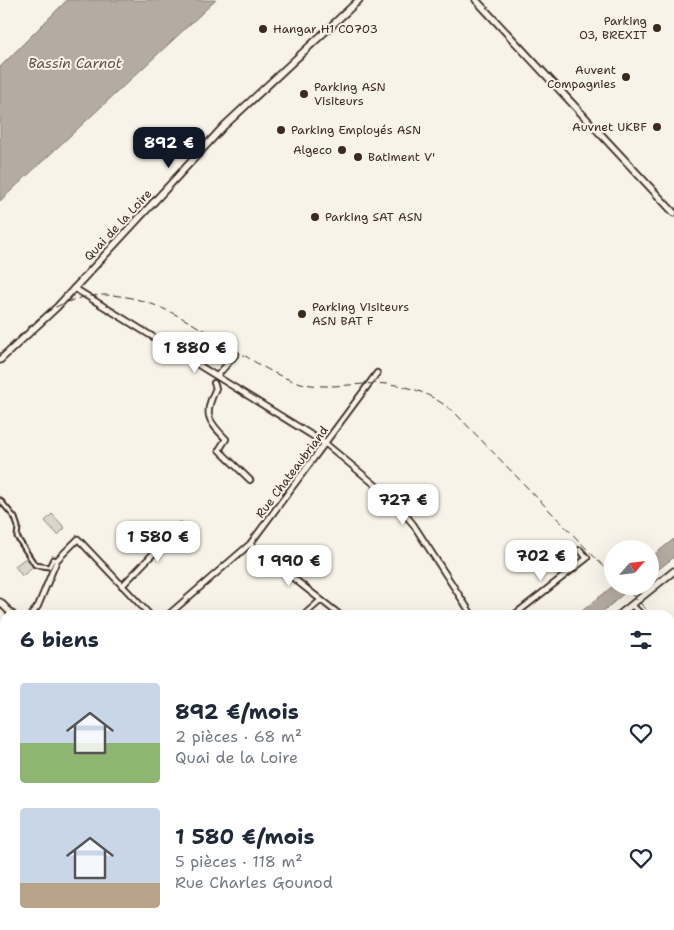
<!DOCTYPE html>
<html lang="fr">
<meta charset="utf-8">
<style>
body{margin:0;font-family:"Shantell Sans",sans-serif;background:#f2f2f3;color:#1f2937;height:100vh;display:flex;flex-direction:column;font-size:19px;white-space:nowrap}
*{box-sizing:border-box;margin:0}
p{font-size:16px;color:#747a83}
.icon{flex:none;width:28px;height:28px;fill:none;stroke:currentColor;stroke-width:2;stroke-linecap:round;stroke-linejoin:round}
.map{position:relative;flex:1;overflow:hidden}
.sheet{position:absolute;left:0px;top:610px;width:675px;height:320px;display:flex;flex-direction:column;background:#fff;border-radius:15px 15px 0 0;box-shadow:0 5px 20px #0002}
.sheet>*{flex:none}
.needle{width:32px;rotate:62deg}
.tools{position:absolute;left:604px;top:540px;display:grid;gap:10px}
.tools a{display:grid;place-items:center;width:55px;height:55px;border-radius:50%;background:#fff;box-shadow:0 5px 20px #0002;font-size:25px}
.price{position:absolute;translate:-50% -42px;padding:0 11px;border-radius:10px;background:#fff;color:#222;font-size:16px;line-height:32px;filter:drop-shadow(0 1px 2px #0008)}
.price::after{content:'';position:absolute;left:50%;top:30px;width:15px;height:11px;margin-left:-8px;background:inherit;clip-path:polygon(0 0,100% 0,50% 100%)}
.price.active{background:#111827;color:#fff}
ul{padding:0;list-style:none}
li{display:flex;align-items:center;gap:15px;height:125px;padding:0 20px}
li span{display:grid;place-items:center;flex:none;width:140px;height:100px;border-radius:5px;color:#555}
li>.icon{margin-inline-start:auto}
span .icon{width:60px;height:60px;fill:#fffc;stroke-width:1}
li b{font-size:21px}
h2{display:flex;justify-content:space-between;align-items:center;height:60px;padding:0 20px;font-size:21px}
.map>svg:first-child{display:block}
.green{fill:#dbd6cb;stroke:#8b8074}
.water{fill:#b4aca0;stroke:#84786c}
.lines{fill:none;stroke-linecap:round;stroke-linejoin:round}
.pedestrian-casing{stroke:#3b2a1e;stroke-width:7}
.minor-casing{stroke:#3b2a1e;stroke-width:8}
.tertiary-casing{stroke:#3b2a1e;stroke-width:9}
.secondary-casing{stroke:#3b2a1e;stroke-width:10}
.pedestrian{stroke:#f7f3e8;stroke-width:3}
.minor{stroke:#f7f3e8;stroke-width:4.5}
.tertiary{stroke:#f7f3e8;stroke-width:5.5}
.secondary{stroke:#f7f3e8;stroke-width:6}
.rail{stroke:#3b2a1e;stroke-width:1;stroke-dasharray:8 4;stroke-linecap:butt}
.poi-dot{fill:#3b2a1e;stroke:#f7f3e8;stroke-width:2}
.labels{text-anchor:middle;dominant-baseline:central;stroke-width:4;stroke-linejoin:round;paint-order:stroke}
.poi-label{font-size:12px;fill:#3b2a1e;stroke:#f7f3e8;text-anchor:start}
.street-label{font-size:12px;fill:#3b2a1e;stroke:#f7f3e8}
.water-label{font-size:14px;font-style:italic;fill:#5f5145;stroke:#f7f3e8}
</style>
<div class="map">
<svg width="674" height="930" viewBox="0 0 674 930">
<rect width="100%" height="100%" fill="#f7f3e8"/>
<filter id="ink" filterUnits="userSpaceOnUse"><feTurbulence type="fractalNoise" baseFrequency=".02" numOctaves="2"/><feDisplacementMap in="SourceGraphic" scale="10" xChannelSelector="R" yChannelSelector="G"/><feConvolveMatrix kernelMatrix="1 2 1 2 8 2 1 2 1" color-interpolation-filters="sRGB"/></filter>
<g filter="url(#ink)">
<path class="green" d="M 52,514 L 65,528 L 58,535 L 45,521 Z
M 27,557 L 34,567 L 22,576 L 15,566 Z
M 674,754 L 674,831 L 670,827 L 670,757 Z
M 497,925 L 556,925 L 560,929 L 492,930 Z"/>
<path class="water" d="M 67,0 L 216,0 L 0,201 L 0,67 Z
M 674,539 L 674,557 L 650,576 L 650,558 Z
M 613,586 L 637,586 L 629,589 L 599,615 L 577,615 Z"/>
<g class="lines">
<defs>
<path id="pedestrian" d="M 0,500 L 15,518 L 18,527 L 17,537 L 35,565 L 49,567 L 53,559 L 57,560"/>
<path id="minor" d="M 74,288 L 326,444 L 373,483 L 395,502 L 413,524 L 472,615
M 217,376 L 236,354
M 214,383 L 216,388 C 204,414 206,419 226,439 L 219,450 L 250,480
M 250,544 L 340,615
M 122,586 L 180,526
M 632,605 L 642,615
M 31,615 L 38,606 L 57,560 L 78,539 L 150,615
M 168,615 L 250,544 L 377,373
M 304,615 L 321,600
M 514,615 L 587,558 L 580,550
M 0,642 L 5,637
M 670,643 L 674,648
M 0,757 L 5,753
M 0,853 L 5,858
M 0,892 L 5,886
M 78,925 L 84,930
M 446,925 L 452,925
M 172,930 L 179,925"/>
<path id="tertiary" d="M 476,0 L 674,213
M 0,360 L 57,307 L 224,126 L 359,0
M 0,602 L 13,615
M 619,615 L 674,571
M 297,925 L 299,930
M 111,930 L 117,925"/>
<path id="secondary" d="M 670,925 L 674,929"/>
</defs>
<use href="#pedestrian" class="pedestrian-casing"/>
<use href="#minor" class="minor-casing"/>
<use href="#tertiary" class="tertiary-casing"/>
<use href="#secondary" class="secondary-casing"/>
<use href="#pedestrian" class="pedestrian"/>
<use href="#minor" class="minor"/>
<use href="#tertiary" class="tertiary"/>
<use href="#secondary" class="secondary"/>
<path class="rail" d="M 0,353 C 18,339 32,320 52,309 C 124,270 187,321 247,357 C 263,367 279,377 297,382 C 321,389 341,385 365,384 C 399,381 430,391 456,414 L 612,575
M 623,586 L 652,615
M 670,633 L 674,637"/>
</g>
</g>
<g class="poi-dot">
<circle cx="657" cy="28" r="5"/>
<circle cx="263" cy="29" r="5"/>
<circle cx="626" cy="77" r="5"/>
<circle cx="304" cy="94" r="5"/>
<circle cx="657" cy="127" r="5"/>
<circle cx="281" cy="130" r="5"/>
<circle cx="342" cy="150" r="5"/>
<circle cx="358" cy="157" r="5"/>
<circle cx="315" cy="217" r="5"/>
<circle cx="302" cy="314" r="5"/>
</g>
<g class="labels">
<g class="poi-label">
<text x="647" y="21" text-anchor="end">Parking<tspan x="647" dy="14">O3, BREXIT</tspan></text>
<text x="273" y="29">Hangar H1 CO703</text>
<text x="616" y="70" text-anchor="end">Auvent<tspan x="616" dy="14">Compagnies</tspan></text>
<text x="314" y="87">Parking ASN<tspan x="314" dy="14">Visiteurs</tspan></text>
<text x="647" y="127" text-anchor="end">Auvnet UKBF</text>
<text x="291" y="130">Parking Employés ASN</text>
<text x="332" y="150" text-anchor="end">Algeco</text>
<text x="368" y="157">Batiment V'</text>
<text x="325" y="217">Parking SAT ASN</text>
<text x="312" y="307">Parking Visiteurs<tspan x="312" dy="14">ASN BAT F</tspan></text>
</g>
<g class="street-label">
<text transform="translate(118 225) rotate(-47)">Quai de la Loire</text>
<text transform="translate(292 472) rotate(-53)">Rue Chateaubriand</text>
</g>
<g class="water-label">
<text x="75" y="63">Bassin Carnot</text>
</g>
</g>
</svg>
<div class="tools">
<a><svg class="needle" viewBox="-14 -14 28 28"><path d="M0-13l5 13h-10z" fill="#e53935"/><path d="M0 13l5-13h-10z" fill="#747a83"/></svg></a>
</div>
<b class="price active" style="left:169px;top:169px">892 €</b>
<b class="price" style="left:195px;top:374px">1 880 €</b>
<b class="price" style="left:403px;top:526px">727 €</b>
<b class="price" style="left:158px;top:563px">1 580 €</b>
<b class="price" style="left:541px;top:582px">702 €</b>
<b class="price" style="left:289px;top:587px">1 990 €</b>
<section class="sheet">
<h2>6 biens<svg class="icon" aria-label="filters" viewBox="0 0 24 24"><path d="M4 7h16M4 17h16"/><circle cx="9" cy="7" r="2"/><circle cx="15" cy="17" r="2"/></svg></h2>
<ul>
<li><span style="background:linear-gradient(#c9d6e8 60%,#8fb573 0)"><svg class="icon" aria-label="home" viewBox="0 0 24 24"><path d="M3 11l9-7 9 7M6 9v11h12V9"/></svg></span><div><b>892 €/mois</b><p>2 pièces · 68 m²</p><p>Quai de la Loire</p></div><svg class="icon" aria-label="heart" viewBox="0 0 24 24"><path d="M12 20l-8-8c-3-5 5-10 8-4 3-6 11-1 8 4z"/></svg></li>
<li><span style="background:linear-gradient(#c9d6e8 75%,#b9a48a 0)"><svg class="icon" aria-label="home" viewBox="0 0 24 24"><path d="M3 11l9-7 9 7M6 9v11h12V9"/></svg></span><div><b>1 580 €/mois</b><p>5 pièces · 118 m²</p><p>Rue Charles Gounod</p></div><svg class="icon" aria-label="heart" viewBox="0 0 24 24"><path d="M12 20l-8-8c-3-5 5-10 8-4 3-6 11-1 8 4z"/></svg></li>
</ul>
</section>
</div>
